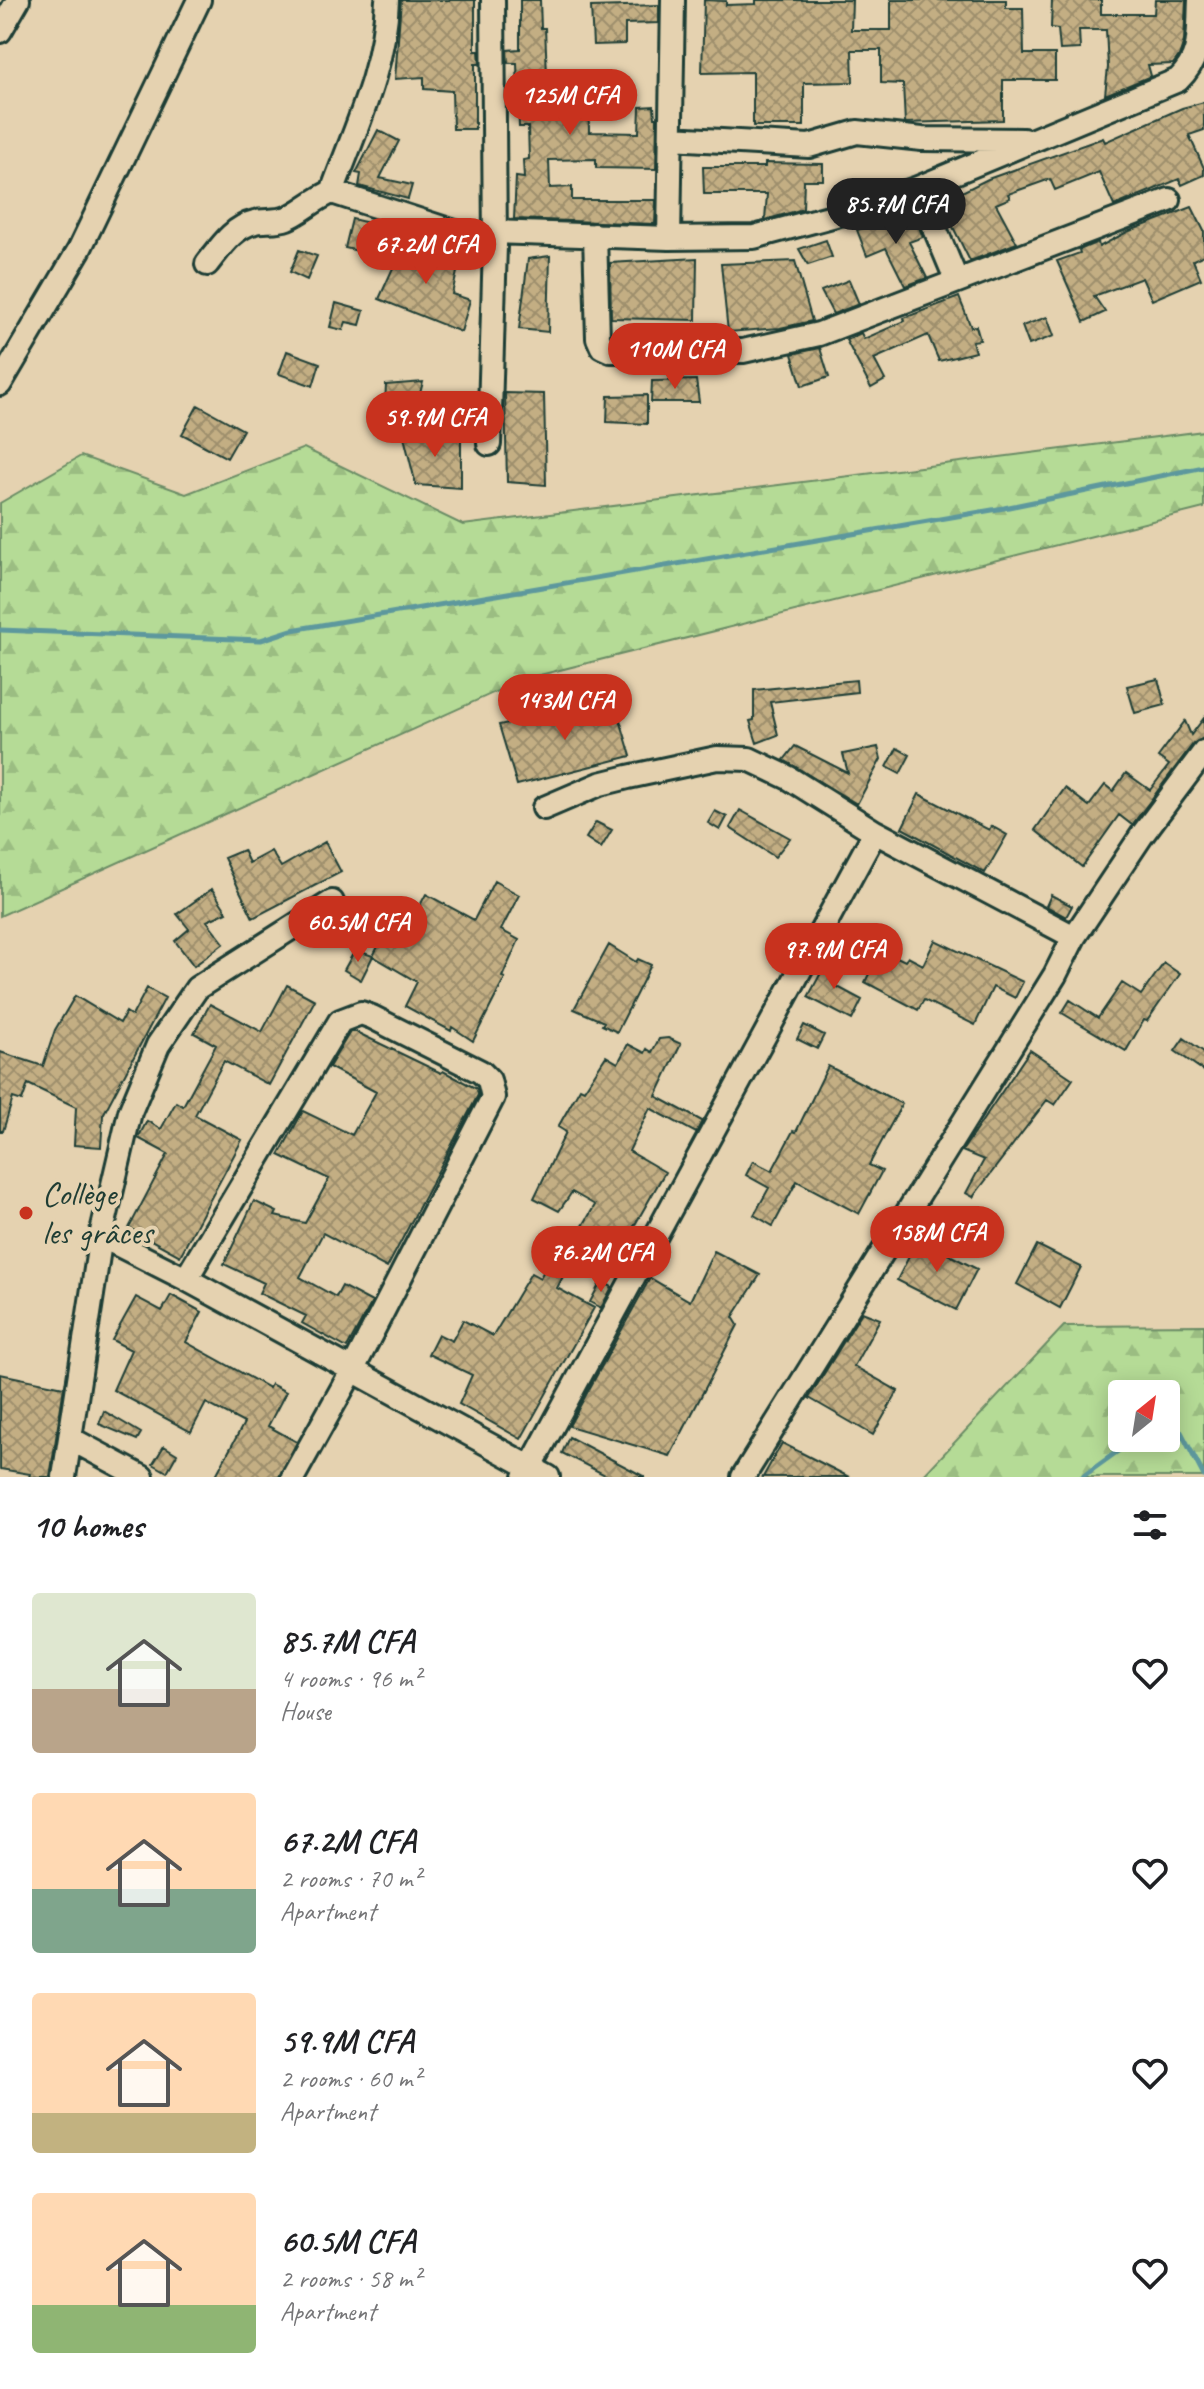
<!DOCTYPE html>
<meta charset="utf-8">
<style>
body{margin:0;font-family:Caveat,sans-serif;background:#f2f2f2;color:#202124;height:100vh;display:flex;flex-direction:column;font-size:30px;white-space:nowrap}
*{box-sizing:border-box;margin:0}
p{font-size:26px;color:#757577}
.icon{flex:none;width:44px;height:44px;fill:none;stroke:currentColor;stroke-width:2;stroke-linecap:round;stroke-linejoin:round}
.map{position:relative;height:1477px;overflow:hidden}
.panel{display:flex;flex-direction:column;background:#fff;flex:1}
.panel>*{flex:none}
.needle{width:52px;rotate:30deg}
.fabs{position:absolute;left:1108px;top:1380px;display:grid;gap:16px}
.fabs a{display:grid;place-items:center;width:72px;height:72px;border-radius:8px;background:#fff;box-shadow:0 4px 20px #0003;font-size:40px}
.price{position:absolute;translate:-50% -68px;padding:0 18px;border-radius:28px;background:#c8321e;color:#fff;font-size:26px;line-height:52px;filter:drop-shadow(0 2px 4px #0008)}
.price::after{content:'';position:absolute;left:50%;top:48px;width:24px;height:18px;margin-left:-12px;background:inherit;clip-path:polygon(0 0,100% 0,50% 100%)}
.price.selected{background:#222;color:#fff}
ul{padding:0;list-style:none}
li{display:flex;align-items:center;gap:24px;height:200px;padding:0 32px}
li span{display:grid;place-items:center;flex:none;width:224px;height:160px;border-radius:8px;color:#555}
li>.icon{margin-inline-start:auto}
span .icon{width:96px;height:96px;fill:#fffc;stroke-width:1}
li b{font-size:34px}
h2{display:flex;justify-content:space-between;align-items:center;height:96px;padding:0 32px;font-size:34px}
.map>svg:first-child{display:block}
.forest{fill:url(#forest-firs);stroke:#6a8c65;stroke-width:2;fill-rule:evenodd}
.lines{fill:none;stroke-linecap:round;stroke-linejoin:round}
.stream{stroke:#5d989d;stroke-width:5}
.building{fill:url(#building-cross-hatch);stroke:#1f3d34;stroke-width:2}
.minor-casing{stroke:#1f3d34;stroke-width:28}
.minor{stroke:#e5d2b0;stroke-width:22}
.poi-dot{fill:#c8321e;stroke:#e5d2b0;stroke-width:3}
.labels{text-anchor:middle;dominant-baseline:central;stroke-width:8;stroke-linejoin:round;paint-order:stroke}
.poi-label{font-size:34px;fill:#1f3d34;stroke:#e5d2b0;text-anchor:start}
</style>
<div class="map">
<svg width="1204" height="1477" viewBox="0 0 1204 1477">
<defs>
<pattern id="forest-firs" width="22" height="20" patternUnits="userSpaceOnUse" patternTransform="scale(2)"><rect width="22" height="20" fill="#b5db96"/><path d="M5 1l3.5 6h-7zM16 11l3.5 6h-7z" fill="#9bbd82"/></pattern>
<pattern id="building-cross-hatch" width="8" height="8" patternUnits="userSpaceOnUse" patternTransform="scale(2)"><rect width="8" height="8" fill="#c3ae83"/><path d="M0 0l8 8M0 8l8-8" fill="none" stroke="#9e8f6c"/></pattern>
</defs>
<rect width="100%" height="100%" fill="#e5d2b0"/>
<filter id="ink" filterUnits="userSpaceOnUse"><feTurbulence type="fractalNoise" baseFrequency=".0125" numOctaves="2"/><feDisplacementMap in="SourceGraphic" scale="16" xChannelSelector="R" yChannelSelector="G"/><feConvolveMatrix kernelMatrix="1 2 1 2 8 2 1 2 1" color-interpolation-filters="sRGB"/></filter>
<g filter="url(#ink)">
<path class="forest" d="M 1204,431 L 1204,508 L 524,679 L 0,916 L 0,503 L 81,456 L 186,494 L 304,448 L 463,525 Z
M 1204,1325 L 1204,1477 L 922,1477 L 1064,1326 ZM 1166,1394 L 1166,1438 L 1122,1438 L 1122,1394 Z"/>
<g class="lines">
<path class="stream" d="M 0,630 L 261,640 L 292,630 L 1004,508 L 1204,467
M 1166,1433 L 1181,1432 L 1204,1476
M 1082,1477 L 1136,1438"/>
</g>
<path class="building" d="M 401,0 L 475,0 L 475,51 L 479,51 L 480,64 L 475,64 L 475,129 L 453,129 L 452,91 L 424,89 L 424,77 L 395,79 Z
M 520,0 L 540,0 L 541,28 L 545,28 L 547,74 L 588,74 L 589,132 L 639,133 L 640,107 L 654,106 L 655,118 L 657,118 L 656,169 L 596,168 L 596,159 L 549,160 L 550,188 L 572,187 L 572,200 L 656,200 L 655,224 L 514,219 L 516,177 L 524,178 L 523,160 L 529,159 L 528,127 L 519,127 L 517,63 L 508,63 L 507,50 L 520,49 Z
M 704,0 L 726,1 L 726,5 L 756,4 L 756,0 L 852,0 L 851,30 L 891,30 L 891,0 L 1006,0 L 1006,8 L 1023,8 L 1024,54 L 1055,54 L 1055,80 L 1003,80 L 1003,120 L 905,123 L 903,84 L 881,83 L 881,50 L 852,50 L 853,82 L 804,83 L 804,126 L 753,126 L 753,72 L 702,73 Z
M 1052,0 L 1101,0 L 1101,14 L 1154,14 L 1155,0 L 1186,0 L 1184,41 L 1179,56 L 1173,64 L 1148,65 L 1151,76 L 1105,95 L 1108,67 L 1106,30 L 1079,30 L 1080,49 L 1060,50 L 1058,29 L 1051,28 Z
M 659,5 L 659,23 L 625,24 L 625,44 L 593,45 L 591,7 Z
M 1204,102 L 1204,130 L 1189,135 L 1204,168 L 1204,175 L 1182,185 L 1179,179 L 1114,206 L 1099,172 L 1055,190 L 1050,179 L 1008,194 L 1010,198 L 996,204 L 1017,243 L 970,261 L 952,225 L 949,226 L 939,201 L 960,189 L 962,192 L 988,179 L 1103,138 L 1105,142 L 1182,108 Z
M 378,130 L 399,141 L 380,178 L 412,185 L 408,199 L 359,186 L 361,174 L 356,173 Z
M 765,163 L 823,164 L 823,180 L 804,180 L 803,209 L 765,220 L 767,194 L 704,194 L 703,167 L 765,167 Z
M 1192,207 L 1204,231 L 1204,255 L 1193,260 L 1201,279 L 1152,300 L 1142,278 L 1094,296 L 1105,312 L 1084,322 L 1057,261 L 1080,253 L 1079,250 L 1098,242 L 1099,247 L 1127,232 Z
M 911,208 L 923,237 L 909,242 L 927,278 L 905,286 L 886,248 L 867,256 L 857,230 L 881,223 L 905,222 L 905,210 Z
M 352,219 L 369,223 L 363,252 L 345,248 Z
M 826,240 L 832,257 L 808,265 L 799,249 Z
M 400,243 L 460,259 L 452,294 L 470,300 L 461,332 L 379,299 L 393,268 Z
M 299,250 L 317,256 L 307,280 L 290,272 Z
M 550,256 L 548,332 L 519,329 L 528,259 Z
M 697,258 L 696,320 L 611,318 L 610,263 Z
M 795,261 L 812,321 L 780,328 L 728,332 L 721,264 Z
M 849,280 L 859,304 L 833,314 L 821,291 Z
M 959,297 L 971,327 L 976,326 L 980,340 L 972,341 L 975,352 L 939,361 L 928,335 L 874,359 L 885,380 L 871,388 L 846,340 L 861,333 L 864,339 L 905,321 L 904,318 Z
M 336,303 L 364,311 L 360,325 L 346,322 L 343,330 L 330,327 Z
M 1047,317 L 1054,336 L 1029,345 L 1022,326 Z
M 820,348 L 829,377 L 802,386 L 792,354 Z
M 287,351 L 320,363 L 313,386 L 279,374 Z
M 696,380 L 699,402 L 651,402 L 652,381 Z
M 423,382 L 418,401 L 385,404 L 386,385 Z
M 505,393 L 544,394 L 546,485 L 507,482 Z
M 647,395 L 647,424 L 607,422 L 608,396 Z
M 198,405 L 243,430 L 227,458 L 182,434 Z
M 403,433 L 461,436 L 461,488 L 416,485 Z
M 1158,679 L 1165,705 L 1135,713 L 1127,686 Z
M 856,680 L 857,692 L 770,702 L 778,735 L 757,743 L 750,721 L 754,720 L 754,690 Z
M 614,700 L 631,756 L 517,785 L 499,725 Z
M 1204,718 L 1204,738 L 1193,744 L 1132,825 L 1119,815 L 1082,867 L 1035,830 L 1065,788 L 1089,806 L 1105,785 L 1113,791 L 1126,773 L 1150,790 L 1169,765 L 1158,757 L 1185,721 L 1191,735 Z
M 795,746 L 848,773 L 843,754 L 878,747 L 881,759 L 857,804 L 784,760 Z
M 897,748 L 910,755 L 900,774 L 887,767 Z
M 919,794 L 989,830 L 991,826 L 1007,835 L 985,873 L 902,828 Z
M 740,810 L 790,838 L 775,857 L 730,828 Z
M 715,811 L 727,817 L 720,830 L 708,823 Z
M 596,822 L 612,830 L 601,848 L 586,838 Z
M 325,842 L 341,872 L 253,918 L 224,858 L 243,850 L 249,863 L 271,851 L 281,867 Z
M 494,881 L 519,895 L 501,930 L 519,940 L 502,977 L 505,978 L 473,1041 L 452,1027 L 451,1031 L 405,1006 L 417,982 L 373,956 L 395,914 L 410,924 L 426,894 L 474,920 Z
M 212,889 L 227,912 L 207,921 L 224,943 L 194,966 L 175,941 L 189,929 L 177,914 Z
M 1051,895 L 1072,906 L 1066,917 L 1046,906 Z
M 846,932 L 905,961 L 908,957 L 923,965 L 935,940 L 1023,982 L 1015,998 L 993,987 L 975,1025 L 924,1000 L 918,1010 L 865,982 L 872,968 L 837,950 Z
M 609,945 L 636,962 L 638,959 L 651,965 L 617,1032 L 602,1025 L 604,1022 L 574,1009 Z
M 355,950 L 373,956 L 361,980 L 344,970 Z
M 830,956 L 844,962 L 834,985 L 862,1000 L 852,1020 L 808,997 Z
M 1164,963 L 1180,974 L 1147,1021 L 1144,1020 L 1126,1051 L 1062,1013 L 1070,1000 L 1098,1018 L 1122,983 L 1141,995 Z
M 287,985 L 315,1000 L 269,1085 L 224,1061 L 195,1115 L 242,1140 L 180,1256 L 129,1228 L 168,1154 L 138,1138 L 147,1121 L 161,1129 L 176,1102 L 183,1106 L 216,1045 L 194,1033 L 210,1004 L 262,1032 Z
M 147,988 L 165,998 L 103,1115 L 101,1147 L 74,1145 L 76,1107 L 28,1084 L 22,1101 L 13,1098 L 3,1131 L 0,1131 L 0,1052 L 43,1066 L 55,1030 L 75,996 L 120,1023 L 126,1012 L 132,1016 Z
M 804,1025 L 824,1035 L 817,1049 L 797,1039 Z
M 354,1031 L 441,1073 L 443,1071 L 477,1089 L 478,1095 L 387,1268 L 323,1233 L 300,1277 L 336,1297 L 342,1286 L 372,1302 L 347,1348 L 302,1323 L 306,1316 L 259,1293 L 264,1283 L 224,1264 L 254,1201 L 277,1212 L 275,1216 L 305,1223 L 329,1179 L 279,1155 L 303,1111 L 352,1135 L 376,1092 L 329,1067 L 350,1032 Z
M 668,1038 L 681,1044 L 656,1096 L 702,1121 L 696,1133 L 650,1108 L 629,1151 L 665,1172 L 604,1279 L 570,1263 L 557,1288 L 594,1308 L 521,1439 L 459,1404 L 472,1375 L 428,1354 L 438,1334 L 452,1341 L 463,1320 L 493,1336 L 531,1273 L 540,1278 L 562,1237 L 573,1243 L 595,1205 L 572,1192 L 559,1211 L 534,1198 L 566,1132 L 558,1127 L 580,1088 L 584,1090 L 606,1056 L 618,1063 L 628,1044 L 645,1053 L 647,1049 L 652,1052 L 659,1039 Z
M 1184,1038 L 1204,1052 L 1204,1071 L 1175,1051 Z
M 1030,1050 L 1073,1079 L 1055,1105 L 1047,1100 L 973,1197 L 966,1193 L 984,1160 L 962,1151 Z
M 828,1066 L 902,1104 L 869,1165 L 882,1171 L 859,1214 L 797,1181 L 773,1226 L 754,1215 L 769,1188 L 746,1175 L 753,1161 L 772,1171 L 793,1131 L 796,1132 Z
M 918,1239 L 977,1269 L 956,1310 L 897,1280 Z
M 1037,1245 L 1081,1267 L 1060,1308 L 1017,1284 Z
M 714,1251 L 760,1275 L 733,1317 L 738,1325 L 670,1456 L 569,1426 L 650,1278 L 690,1301 Z
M 601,1281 L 612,1287 L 601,1308 L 590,1302 Z
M 171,1295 L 202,1312 L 186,1342 L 269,1388 L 271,1384 L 286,1392 L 268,1426 L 297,1442 L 279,1477 L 215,1477 L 244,1423 L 206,1403 L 191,1432 L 113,1390 L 131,1350 L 112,1340 L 136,1297 L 162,1311 Z
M 862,1312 L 880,1319 L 854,1366 L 898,1391 L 873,1435 L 809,1398 Z
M 0,1374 L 64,1387 L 50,1477 L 29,1477 L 30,1474 L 0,1469 Z
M 104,1411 L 141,1433 L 137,1440 L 99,1424 Z
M 569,1437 L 645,1477 L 609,1477 L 562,1453 Z
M 782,1443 L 849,1477 L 763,1477 Z
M 164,1446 L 177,1454 L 167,1472 L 153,1464 Z"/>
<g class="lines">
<defs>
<path id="minor" d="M 0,31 L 18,0
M 671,138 L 809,146 L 857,132 L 922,139 L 1023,140
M 918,188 L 956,279
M 332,192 C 355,129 385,68 387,0
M 494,232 L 669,238 L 754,237 L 851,211 L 918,188 L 1178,80 C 1203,56 1198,33 1200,0
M 595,235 L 598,338 L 602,347 L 611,351 L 743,351 L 819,334 L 1169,200
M 669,238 L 673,0
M 207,264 C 220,248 233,227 255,222 C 265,220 277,222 287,218 C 301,213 314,199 332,192 L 495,245
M 0,384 L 79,250 L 199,0
M 489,444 L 495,245 L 493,0
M 544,808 L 600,784 L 628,777 L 717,758 L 749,759 L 789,778 L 875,832 L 1074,937 L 1055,975 L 743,1477
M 1074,937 L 1142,835 L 1204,752
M 101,1236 L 186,1279 L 548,1477
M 186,1279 L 340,1021 L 361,1013 L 372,1017 L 481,1072 L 489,1080 L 493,1097 L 352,1371 L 293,1477
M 71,1439 L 142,1477
M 64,1477 L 101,1236 L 130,1112 L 158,1045 L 197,988 L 332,902
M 525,1477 L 875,832"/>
</defs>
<use href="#minor" class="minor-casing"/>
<use href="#minor" class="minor"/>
</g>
</g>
<circle class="poi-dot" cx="26" cy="1213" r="8"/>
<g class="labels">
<g class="poi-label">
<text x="42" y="1193">Collège<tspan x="42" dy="39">les grâces</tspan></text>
</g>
</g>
</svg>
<div class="fabs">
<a><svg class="needle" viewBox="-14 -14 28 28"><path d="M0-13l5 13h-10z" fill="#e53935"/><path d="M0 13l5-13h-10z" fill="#757577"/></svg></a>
</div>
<b class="price" style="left:570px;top:137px">125M CFA</b>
<b class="price selected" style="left:896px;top:246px">85.7M CFA</b>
<b class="price" style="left:426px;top:286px">67.2M CFA</b>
<b class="price" style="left:675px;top:391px">110M CFA</b>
<b class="price" style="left:435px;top:459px">59.9M CFA</b>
<b class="price" style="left:565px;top:742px">143M CFA</b>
<b class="price" style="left:358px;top:964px">60.5M CFA</b>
<b class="price" style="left:834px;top:991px">97.9M CFA</b>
<b class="price" style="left:937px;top:1274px">158M CFA</b>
<b class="price" style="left:601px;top:1294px">76.2M CFA</b>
</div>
<section class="panel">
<h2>10 homes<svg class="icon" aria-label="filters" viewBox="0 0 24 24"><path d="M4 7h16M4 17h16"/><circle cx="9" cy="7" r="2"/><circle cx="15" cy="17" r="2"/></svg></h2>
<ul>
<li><span style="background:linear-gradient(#dfe7d0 60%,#b9a48a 0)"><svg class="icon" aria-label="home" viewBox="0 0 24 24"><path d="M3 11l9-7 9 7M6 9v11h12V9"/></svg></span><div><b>85.7M CFA</b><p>4 rooms · 96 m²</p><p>House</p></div><svg class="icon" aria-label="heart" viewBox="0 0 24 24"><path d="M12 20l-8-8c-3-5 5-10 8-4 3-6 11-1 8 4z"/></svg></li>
<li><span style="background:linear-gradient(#ffd9b3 60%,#7fa58c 0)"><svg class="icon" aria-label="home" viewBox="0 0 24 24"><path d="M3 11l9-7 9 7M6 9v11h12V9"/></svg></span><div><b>67.2M CFA</b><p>2 rooms · 70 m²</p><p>Apartment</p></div><svg class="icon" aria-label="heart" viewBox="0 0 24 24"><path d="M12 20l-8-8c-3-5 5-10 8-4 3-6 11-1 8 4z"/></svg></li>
<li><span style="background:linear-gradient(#ffd9b3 75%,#c2b280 0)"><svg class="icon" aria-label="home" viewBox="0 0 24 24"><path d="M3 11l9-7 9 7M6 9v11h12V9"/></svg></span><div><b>59.9M CFA</b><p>2 rooms · 60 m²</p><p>Apartment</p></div><svg class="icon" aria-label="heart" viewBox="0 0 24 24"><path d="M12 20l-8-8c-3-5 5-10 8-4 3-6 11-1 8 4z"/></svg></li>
<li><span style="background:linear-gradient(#ffd9b3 70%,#8fb573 0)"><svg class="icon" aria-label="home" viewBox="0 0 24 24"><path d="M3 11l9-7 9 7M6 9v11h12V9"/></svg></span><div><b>60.5M CFA</b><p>2 rooms · 58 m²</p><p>Apartment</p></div><svg class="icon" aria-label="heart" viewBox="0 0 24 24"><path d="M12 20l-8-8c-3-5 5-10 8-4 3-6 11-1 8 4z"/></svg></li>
</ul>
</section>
